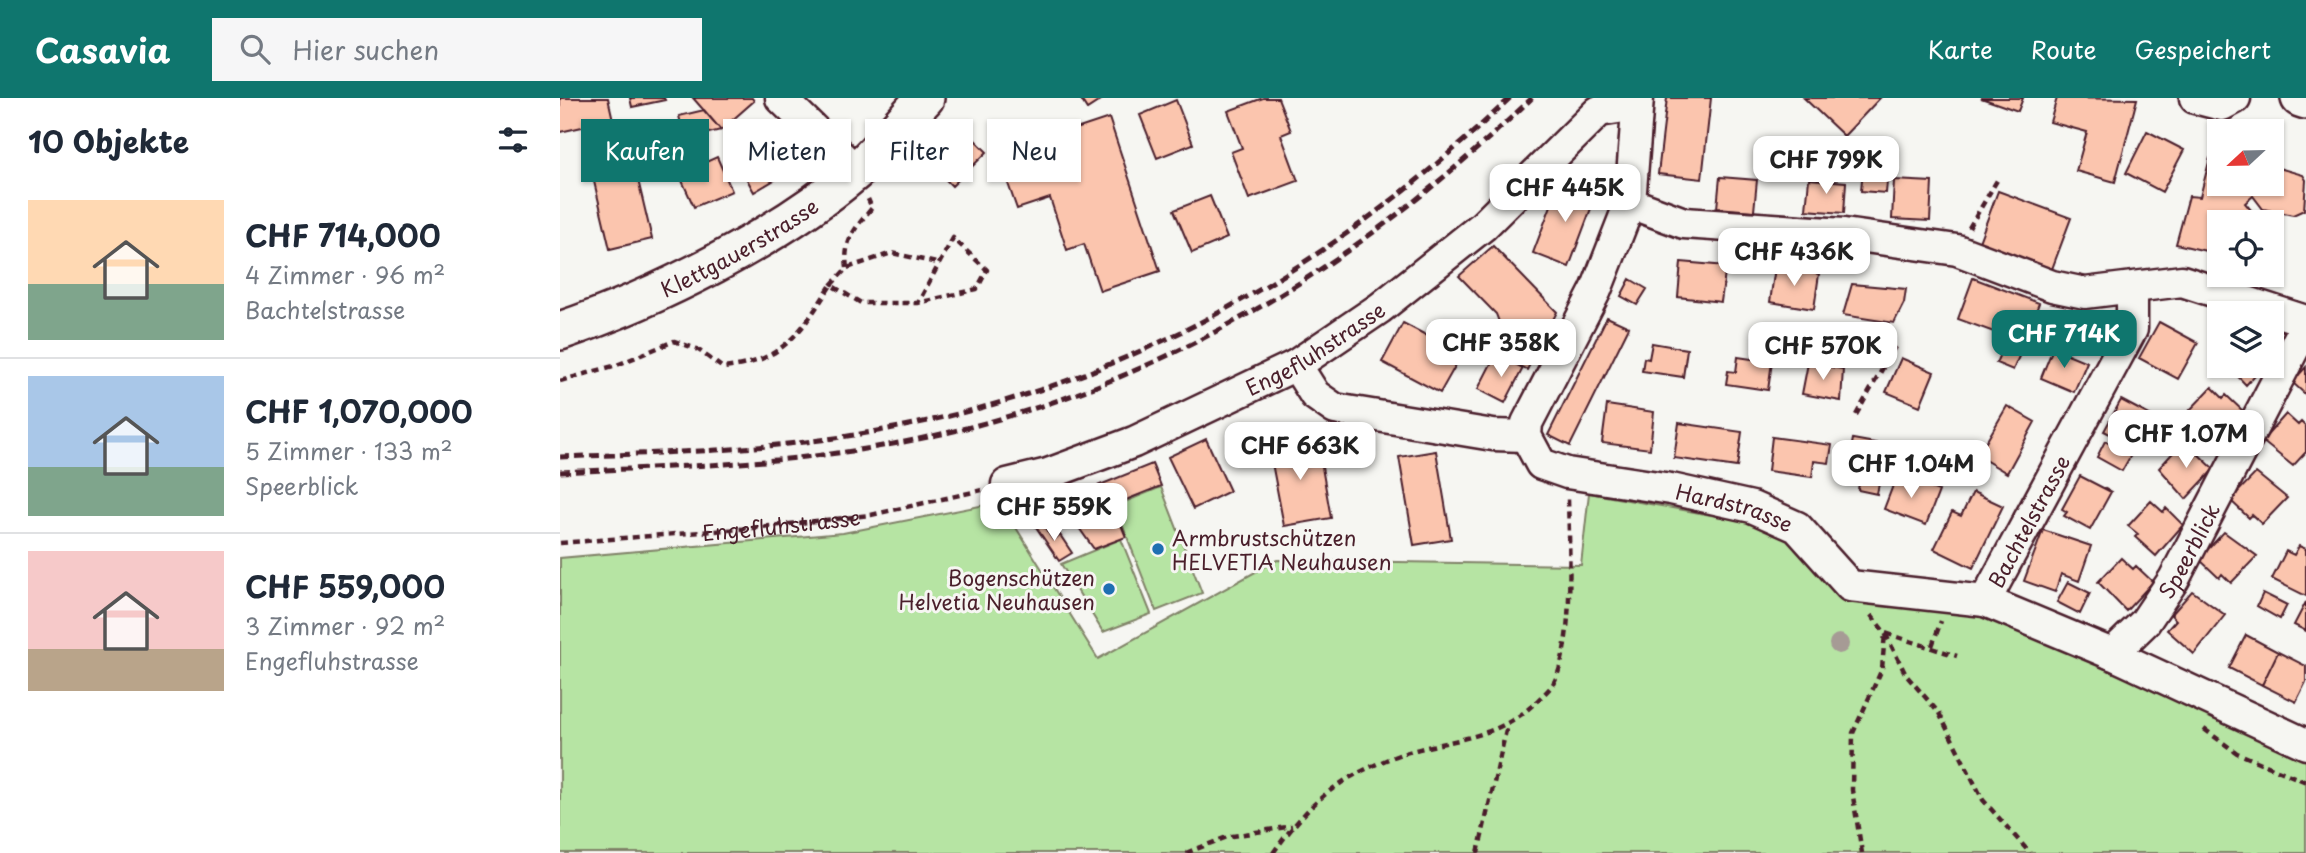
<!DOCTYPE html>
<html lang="de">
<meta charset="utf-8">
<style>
body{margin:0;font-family:"Playpen Sans",sans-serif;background:#f6f6f7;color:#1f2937;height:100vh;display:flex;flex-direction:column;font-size:26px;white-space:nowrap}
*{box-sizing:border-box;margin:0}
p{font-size:23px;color:#747a83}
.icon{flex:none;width:38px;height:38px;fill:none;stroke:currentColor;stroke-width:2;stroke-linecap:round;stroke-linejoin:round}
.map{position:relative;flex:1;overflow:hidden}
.panel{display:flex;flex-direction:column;background:#fff;width:560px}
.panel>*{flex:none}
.hud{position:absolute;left:21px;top:21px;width:665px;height:63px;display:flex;gap:14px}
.needle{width:46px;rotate:248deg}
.buttons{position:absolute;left:1647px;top:21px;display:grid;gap:14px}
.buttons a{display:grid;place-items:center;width:77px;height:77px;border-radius:0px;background:#fff;box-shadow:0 2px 5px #0004;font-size:35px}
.price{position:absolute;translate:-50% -60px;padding:0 16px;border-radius:14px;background:#fff;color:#222;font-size:23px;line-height:46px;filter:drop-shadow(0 2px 4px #0008)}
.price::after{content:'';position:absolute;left:50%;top:42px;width:21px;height:16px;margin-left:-10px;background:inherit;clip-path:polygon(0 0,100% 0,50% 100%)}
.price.on{background:#0f766e;color:#fff}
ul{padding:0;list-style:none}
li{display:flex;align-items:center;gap:21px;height:175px;padding:0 28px}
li+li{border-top:2px solid #e0e1e3}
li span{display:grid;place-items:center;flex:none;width:196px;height:140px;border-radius:0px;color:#555}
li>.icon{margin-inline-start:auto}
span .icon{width:84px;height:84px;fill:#fffc;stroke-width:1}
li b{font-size:30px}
h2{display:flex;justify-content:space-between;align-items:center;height:84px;padding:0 28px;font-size:30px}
.pill{padding:0 24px;border-radius:0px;background:#fff;box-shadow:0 2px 5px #0004;font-size:24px;line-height:63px}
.pill.on{background:#0f766e;color:#fff}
header{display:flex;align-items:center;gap:42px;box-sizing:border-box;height:98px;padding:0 35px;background:#0f766e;color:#fff}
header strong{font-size:33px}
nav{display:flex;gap:38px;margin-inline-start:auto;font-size:24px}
.search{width:490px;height:63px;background:#f6f6f7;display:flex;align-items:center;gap:18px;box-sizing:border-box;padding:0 24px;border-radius:0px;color:#747a83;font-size:26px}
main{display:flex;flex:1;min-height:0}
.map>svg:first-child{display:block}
.green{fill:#b6e4a3;stroke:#808267;stroke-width:2}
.building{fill:#fbc5ae;stroke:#4a1f2b;stroke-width:2}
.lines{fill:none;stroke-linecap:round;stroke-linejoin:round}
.minor-casing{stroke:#4a1f2b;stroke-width:35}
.major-casing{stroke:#4a1f2b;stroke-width:42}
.path{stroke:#4a1f2b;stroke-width:4.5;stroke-dasharray:7 5;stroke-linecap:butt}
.minor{stroke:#f6f6f2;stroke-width:30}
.major{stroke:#f6f6f2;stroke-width:37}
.rail{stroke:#4a1f2b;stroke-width:5;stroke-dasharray:10 5;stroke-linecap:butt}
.tree{fill:#a69b95}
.poi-dot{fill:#1f6fb2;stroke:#f6f6f2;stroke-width:2.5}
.labels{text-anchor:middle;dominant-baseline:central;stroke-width:6;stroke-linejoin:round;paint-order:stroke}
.street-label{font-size:21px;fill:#4a1f2b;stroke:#f6f6f2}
.poi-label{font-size:21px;fill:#4a1f2b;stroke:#f6f6f2;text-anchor:start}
</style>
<header>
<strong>Casavia</strong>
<div class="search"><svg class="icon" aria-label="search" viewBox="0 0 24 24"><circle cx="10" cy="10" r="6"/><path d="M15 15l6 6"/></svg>Hier suchen</div>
<nav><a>Karte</a><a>Route</a><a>Gespeichert</a></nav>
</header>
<main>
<section class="panel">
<h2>10 Objekte<svg class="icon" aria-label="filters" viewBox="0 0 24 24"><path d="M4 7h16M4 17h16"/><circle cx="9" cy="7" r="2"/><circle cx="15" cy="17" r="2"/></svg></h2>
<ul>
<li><span style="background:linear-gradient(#ffd9b3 60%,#7fa58c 0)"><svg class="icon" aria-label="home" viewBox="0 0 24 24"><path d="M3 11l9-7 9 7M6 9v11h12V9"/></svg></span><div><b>CHF 714,000</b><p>4 Zimmer · 96 m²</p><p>Bachtelstrasse</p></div></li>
<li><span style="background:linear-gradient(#a9c7e8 65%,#7fa58c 0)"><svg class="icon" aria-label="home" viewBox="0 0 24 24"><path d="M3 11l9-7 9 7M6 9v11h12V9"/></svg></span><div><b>CHF 1,070,000</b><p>5 Zimmer · 133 m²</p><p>Speerblick</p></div></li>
<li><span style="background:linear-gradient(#f6c9c9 70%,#b9a48a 0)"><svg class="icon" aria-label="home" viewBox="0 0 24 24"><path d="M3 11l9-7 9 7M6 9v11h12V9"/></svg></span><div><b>CHF 559,000</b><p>3 Zimmer · 92 m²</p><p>Engefluhstrasse</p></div></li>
</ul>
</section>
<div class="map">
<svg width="1746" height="755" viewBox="0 0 1746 755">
<rect width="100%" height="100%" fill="#f6f6f2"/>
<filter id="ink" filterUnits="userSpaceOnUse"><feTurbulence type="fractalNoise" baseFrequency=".0143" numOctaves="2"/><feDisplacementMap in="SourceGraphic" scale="14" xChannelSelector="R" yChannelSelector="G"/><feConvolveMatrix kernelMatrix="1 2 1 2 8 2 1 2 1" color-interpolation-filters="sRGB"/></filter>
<g filter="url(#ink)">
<path class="green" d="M 601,389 L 642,495 L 596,513 L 555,408 Z
M 1029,395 L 1223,430 L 1313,495 L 1422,512 L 1746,660 L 1746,755 L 0,755 L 0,460 L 283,435 L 440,404 L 538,561 L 717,462 L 1021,467 Z
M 561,441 L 591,516 L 543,534 L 501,466 Z"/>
<path class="building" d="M 0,0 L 48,0 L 53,22 L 0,34 Z
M 70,0 L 104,0 L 105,2 L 72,9 Z
M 133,0 L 192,0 L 194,3 L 161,32 Z
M 520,0 L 544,0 L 527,11 Z
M 703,0 L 718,0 L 731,33 L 721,37 L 738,83 L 689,101 L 671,54 L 682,50 L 668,13 Z
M 1107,0 L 1151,0 L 1142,81 L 1098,76 Z
M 1244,0 L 1320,0 L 1284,38 Z
M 1421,0 L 1463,0 L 1458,13 Z
M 1497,0 L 1577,1 L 1555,84 L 1516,73 L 1527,34 L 1490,24 Z
M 616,2 L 633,46 L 597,60 L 580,17 Z
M 144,12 L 161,32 L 125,41 L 119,18 Z
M 549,20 L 600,173 L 540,193 L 524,146 L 507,152 L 490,100 L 457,111 L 438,57 Z
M 397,24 L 427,54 L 392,88 L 363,58 Z
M 1587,33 L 1624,52 L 1602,94 L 1566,75 Z
M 206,37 L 228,74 L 194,94 L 173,56 Z
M 1659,56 L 1659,86 L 1712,86 L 1712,68 L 1743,77 L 1746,82 L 1744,112 L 1733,117 L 1703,111 L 1693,98 L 1685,105 L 1696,118 L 1694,124 L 1659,124 L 1659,156 L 1616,146 L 1629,98 L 1640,99 L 1650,60 Z
M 1304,58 L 1329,60 L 1326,95 L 1301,93 Z
M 157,59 L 172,93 L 134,109 L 119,76 Z
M 74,65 L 92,141 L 50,151 L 32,75 Z
M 1160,79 L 1197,82 L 1194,113 L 1157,110 Z
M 1249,81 L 1286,84 L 1284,115 L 1246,112 Z
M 1334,82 L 1372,84 L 1370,123 L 1332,121 Z
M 1000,84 L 1036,97 L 1009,169 L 973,155 Z
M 1438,93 L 1511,120 L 1492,171 L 1419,144 Z
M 650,98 L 667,140 L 632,155 L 614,112 Z
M 933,148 L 997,214 L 967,272 L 925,250 L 939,224 L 936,216 L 899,178 Z
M 1121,164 L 1166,168 L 1161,204 L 1118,199 Z
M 1215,169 L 1259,176 L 1254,211 L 1210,204 Z
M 1413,180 L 1479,205 L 1464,245 L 1398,221 Z
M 1070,181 L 1087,191 L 1077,207 L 1061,198 Z
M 1292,186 L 1346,191 L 1344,205 L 1334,225 L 1283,217 Z
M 1047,219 L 1069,229 L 1010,348 L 988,337 Z
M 1599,224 L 1638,245 L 1618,281 L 1579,260 Z
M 843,225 L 902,256 L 880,295 L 822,264 Z
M 1447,240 L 1464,247 L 1453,272 L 1436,265 Z
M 1092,245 L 1127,251 L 1123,279 L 1082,273 L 1084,260 L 1089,261 Z
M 1493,250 L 1527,264 L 1514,294 L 1481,280 Z
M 936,256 L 963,270 L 945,305 L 918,291 Z
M 1178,259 L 1212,264 L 1208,292 L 1166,286 L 1168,273 L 1176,274 Z
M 1341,260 L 1374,274 L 1360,308 L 1326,294 Z
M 1248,265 L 1283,271 L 1281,303 L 1242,296 Z
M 1668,268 L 1703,268 L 1686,287 Z
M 1746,269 L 1746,297 L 1732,284 Z
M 1652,289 L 1663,300 L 1666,297 L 1684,314 L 1656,343 L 1629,313 Z
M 1561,302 L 1597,321 L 1581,352 L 1544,333 Z
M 1047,307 L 1094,314 L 1090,351 L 1042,345 Z
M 1447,308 L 1475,324 L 1447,375 L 1418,358 Z
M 1726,316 L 1738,327 L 1741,324 L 1746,329 L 1746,354 L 1733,368 L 1702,343 Z
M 1119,325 L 1182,334 L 1177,369 L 1114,360 Z
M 1212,339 L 1272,347 L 1269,365 L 1254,363 L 1252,379 L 1208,373 Z
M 646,341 L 670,393 L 633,411 L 608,359 Z
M 757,341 L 771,420 L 724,428 L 709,349 Z
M 1293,341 L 1326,347 L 1317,396 L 1298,392 L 1299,385 L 1285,383 Z
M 1545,343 L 1571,357 L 1562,373 L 1537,359 Z
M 1621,346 L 1634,358 L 1637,355 L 1654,371 L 1626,401 L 1599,370 Z
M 876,353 L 891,441 L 854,447 L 839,359 Z
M 592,366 L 601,388 L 553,407 L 566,439 L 534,451 L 500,403 Z
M 1696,375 L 1727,400 L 1702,426 L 1692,417 L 1689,420 L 1670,402 Z
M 1337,377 L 1379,393 L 1366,427 L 1324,411 Z
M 1520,378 L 1551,394 L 1530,432 L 1504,418 L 1507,414 L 1502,411 Z
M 1413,394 L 1443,408 L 1413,470 L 1374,451 L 1392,414 L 1401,418 Z
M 1591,403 L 1603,414 L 1606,410 L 1623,427 L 1596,458 L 1575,439 L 1578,436 L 1568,428 Z
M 480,422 L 493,442 L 500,437 L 512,455 L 499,463 L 474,426 Z
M 1483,432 L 1531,448 L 1519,483 L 1501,476 L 1495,494 L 1464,483 Z
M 1664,434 L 1697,458 L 1671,485 L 1662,476 L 1659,480 L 1639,461 Z
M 1739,448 L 1746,451 L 1746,498 L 1712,481 L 1726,453 L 1734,457 Z
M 1561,460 L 1573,471 L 1576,468 L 1593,484 L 1566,513 L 1538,484 Z
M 1508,484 L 1530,495 L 1520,516 L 1497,504 Z
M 1632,493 L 1665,517 L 1634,556 L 1607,532 L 1616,522 L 1611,517 Z
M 1703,495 L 1727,507 L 1720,521 L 1697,508 Z
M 1746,504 L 1746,533 L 1734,527 Z
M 1686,537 L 1718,554 L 1702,587 L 1669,570 Z
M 1718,554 L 1746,568 L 1746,584 L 1736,604 L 1702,587 Z"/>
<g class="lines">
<defs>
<g id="minor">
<path d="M 221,0 L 296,73"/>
<path id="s2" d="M 1078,0 L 1070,105 L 1036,192 L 967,325 L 966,338 L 981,366 L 1007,375 L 1111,391 L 1192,409 L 1237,429 L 1290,488 L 1425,503 L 1552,556 L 1746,646"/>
<path d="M 1635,0 L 1662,7 L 1675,0"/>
<path d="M 1070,105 L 1124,125 L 1284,136 L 1397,152 L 1492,188 L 1525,195 L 1622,183 L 1746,223"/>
<path d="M 736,267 L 755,297 L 775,311 L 933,337 L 966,338"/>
<path id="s3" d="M 447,386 L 488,376 L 574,344 L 736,267 L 820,210 L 923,128 L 1039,13 L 1077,7"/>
<path id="s4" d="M 1425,503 L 1572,231 L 1572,190"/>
<path id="s5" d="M 1552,556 L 1585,524 L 1614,481 L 1746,227"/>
</g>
<g id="major">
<path d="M 1740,0 L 1746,2"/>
<path id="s6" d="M 0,233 C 95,201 219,139 295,74 C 320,52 342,24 365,0"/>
</g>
</defs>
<use href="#minor" class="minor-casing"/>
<use href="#major" class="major-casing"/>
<g class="path">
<path d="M 1409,130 L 1439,79"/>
<path d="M 287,170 C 283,143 295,130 312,110 L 308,101"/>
<path d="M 271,187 L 287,170 L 332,155 L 377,165"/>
<path d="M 0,283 L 57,267 L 114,243 L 137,251 L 163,270 C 223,264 241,234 271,187 L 301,205 L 358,205 L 417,191 L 427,172 L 393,140 L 358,205"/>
<path d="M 1296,317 L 1336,247"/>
<path id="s1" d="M 0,445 L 193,430 L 311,417 L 422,392"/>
<path d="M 1311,517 L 1325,535 L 1346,577 L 1379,615 L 1423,702 L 1470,755"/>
<path d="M 1372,548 L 1381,523"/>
<path d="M 1644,631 L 1677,655 L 1746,684"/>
<path d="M 626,755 L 667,739 L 732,728"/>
<path d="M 713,755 C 748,707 771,685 826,662 C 880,639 934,647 978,602 C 983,597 989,592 993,586 C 1015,548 1009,446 1008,401"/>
<path d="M 918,755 L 947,628"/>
<path d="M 1302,755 L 1292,692 L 1293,635 L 1322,571 L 1325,535 L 1397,558"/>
</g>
<use href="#minor" class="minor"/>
<use href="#major" class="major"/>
<path class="rail" d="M 0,359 C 100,355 201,353 300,336 C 554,295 766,176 950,0
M 0,374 C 104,369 209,367 311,350 C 573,306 782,182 972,0"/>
</g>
<circle class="tree" cx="1279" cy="546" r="10"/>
</g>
<g class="poi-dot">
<circle cx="598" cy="451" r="7"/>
<circle cx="549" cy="491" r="7"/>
</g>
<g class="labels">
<g class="street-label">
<text stroke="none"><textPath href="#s6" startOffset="198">Klettgauerstrasse</textPath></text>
<text stroke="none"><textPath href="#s3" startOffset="338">Engefluhstrasse</textPath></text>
<text stroke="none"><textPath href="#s2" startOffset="592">Hardstrasse</textPath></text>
<text stroke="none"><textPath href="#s4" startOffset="91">Bachtelstrasse</textPath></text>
<text stroke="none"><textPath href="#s1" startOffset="222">Engefluhstrasse</textPath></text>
<text stroke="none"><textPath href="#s5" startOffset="130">Speerblick</textPath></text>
</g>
<g class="poi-label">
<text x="612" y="439">Armbrustschützen<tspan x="612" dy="24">HELVETIA Neuhausen</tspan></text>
<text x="535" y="479" text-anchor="end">Bogenschützen<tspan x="535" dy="24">Helvetia Neuhausen</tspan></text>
</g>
</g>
</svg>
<div class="buttons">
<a><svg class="needle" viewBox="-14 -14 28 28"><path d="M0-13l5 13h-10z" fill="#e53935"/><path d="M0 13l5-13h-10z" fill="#747a83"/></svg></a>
<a><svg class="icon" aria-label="locate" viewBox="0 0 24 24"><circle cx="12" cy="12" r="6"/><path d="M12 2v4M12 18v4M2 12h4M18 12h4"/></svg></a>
<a><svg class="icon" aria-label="layers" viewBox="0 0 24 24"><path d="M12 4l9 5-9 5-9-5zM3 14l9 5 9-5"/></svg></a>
</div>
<b class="price" style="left:1266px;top:98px">CHF 799K</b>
<b class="price" style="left:1005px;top:126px">CHF 445K</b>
<b class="price" style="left:1234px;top:190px">CHF 436K</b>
<b class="price on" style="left:1504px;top:272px">CHF 714K</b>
<b class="price" style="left:941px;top:281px">CHF 358K</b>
<b class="price" style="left:1263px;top:284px">CHF 570K</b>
<b class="price" style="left:1626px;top:372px">CHF 1.07M</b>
<b class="price" style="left:740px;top:384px">CHF 663K</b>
<b class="price" style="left:1351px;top:402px">CHF 1.04M</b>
<b class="price" style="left:494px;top:445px">CHF 559K</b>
<div class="hud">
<a class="pill on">Kaufen</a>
<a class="pill">Mieten</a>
<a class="pill">Filter</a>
<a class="pill">Neu</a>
</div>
</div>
</main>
